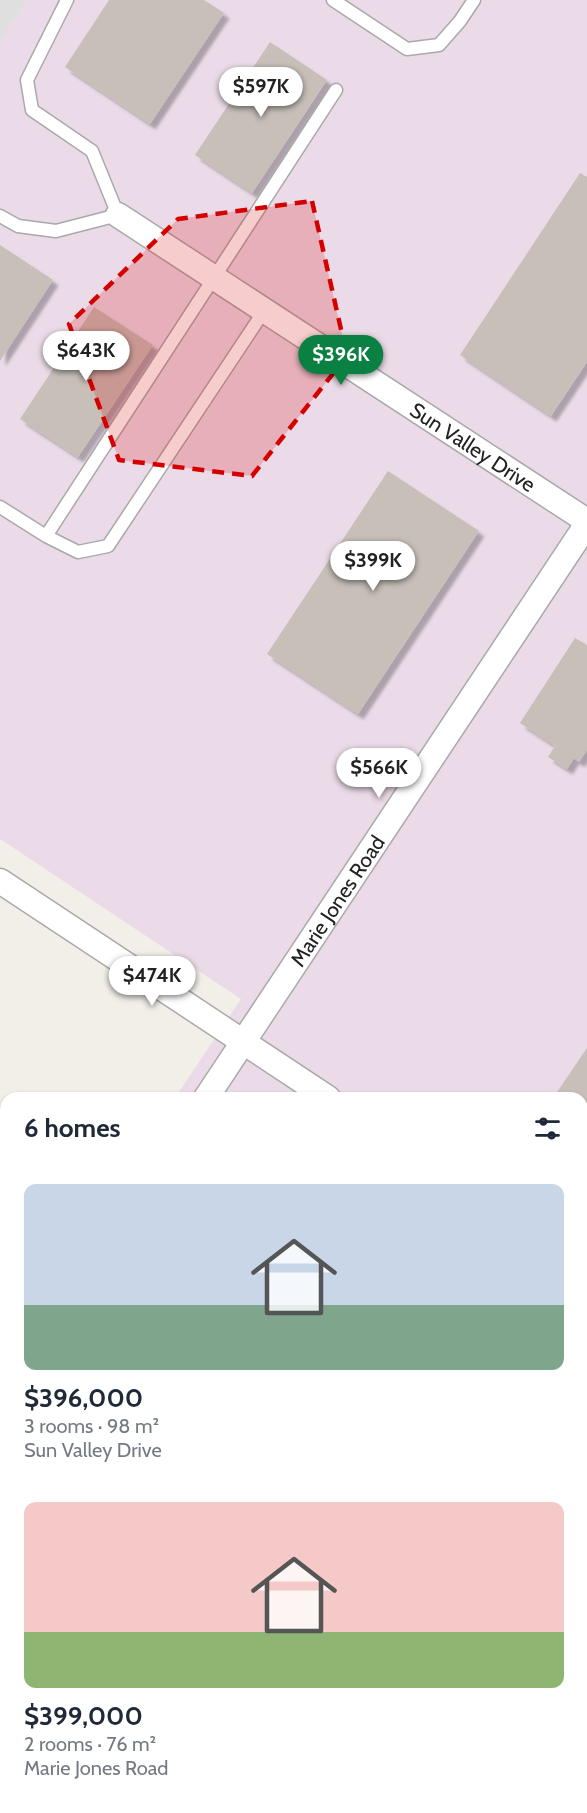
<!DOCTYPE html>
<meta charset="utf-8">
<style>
body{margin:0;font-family:Cabin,sans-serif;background:#f6f6f7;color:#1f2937;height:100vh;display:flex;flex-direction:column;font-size:22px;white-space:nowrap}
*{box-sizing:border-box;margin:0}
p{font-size:20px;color:#747a83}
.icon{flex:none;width:33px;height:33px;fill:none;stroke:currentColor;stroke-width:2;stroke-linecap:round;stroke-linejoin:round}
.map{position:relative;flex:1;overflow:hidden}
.details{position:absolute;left:0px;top:1092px;width:588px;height:722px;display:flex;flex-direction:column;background:#fff;border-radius:18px 18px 0 0;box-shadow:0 2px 4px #0004}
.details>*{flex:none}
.price{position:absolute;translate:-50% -51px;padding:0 14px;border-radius:21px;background:#fff;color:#222;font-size:20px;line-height:39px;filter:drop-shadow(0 2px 3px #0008)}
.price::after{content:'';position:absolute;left:50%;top:36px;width:18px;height:14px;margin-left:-9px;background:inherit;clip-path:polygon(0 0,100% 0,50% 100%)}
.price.active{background:#0b8043;color:#fff}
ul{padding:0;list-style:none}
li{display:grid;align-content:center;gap:12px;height:318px;padding:0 24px}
li span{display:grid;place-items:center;height:186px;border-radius:12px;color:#555}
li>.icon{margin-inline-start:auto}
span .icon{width:108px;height:108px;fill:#fffc;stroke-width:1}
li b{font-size:26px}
h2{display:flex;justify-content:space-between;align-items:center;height:72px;padding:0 24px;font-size:26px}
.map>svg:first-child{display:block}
.residential{fill:#e0dfdf}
.industrial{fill:#ebdbe8}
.building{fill:#c7bfb8;filter:url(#shadow)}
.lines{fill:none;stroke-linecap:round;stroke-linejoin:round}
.service-casing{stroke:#a9a9a9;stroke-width:15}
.minor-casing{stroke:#a9a9a9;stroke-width:27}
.service{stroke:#fff;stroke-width:12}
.minor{stroke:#fff;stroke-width:24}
.marked{fill:#d40000;fill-opacity:0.2;stroke:#d40000;stroke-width:4.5;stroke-dasharray:12 8;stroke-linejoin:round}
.labels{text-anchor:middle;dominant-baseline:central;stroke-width:4.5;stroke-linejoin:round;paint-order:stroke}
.street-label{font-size:21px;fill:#222;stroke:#fff}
</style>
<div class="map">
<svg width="587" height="1813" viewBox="0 0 587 1813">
<defs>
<filter id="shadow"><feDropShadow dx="5.5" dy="5.5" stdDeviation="1.5" flood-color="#0004"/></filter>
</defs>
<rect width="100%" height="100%" fill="#f2efe9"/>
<path class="residential" d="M 0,0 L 27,0 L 0,42 Z"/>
<path class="industrial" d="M 27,0 L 587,0 L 587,1813 L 0,1813 L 0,1361 L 6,1352 L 6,1808 L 582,1808 L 582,1098 L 175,1098 L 241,999 L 0,839 L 0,42 Z"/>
<path class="building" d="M 109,0 L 204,0 L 224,13 L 150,124 L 65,67 Z
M 270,42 L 327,80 L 252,193 L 195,155 Z
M 580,173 L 587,177 L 587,362 L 551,416 L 460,355 Z
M 0,245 L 53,280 L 0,361 Z
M 94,307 L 153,345 L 78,457 L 20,419 Z
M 388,471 L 479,531 L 358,714 L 267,654 Z
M 575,638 L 587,645 L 587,750 L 579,762 L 574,758 L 567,769 L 548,757 L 555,746 L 520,723 Z
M 587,1048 L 587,1172 L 582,1168 L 582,1098 L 553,1098 Z
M 582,1346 L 587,1349 L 587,1408 L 586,1410 L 582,1408 Z
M 6,1455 L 6,1533 L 0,1529 L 0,1464 Z
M 582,1673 L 587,1676 L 587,1759 L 582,1767 Z
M 475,1808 L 556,1808 L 552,1813 L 471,1813 Z"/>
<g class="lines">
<defs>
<path id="service" d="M 333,0 L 407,49 L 439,45 L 460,21 L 474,0
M 0,216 L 18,226 L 56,231 L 118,215 L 92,151 L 32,110 L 27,80 L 67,0
M 0,507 L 46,536 L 336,90
M 46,536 L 78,552 L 108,546 L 264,311
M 300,1813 L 303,1808"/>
<g id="minor">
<path id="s1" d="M 118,215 L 587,521"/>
<path d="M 0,881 L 328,1098"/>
<path id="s2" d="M 206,1098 L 587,524"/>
<path d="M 582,1264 L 587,1267"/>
<path d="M 0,1420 L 6,1411"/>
<path d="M 0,1627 L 6,1631"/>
<path d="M 277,1808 L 285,1813"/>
</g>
</defs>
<use href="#service" class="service-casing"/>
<use href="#minor" class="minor-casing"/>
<use href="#service" class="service"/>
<use href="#minor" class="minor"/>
</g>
<path class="marked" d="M 312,201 L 347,356 L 252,476 L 119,460 L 69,324 L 178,219 Z"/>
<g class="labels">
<g class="street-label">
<text stroke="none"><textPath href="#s1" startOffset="424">Sun Valley Drive</textPath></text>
<text stroke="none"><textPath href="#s2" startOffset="237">Marie Jones Road</textPath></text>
</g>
</g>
</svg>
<b class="price" style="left:261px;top:118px">$597K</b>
<b class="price" style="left:86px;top:382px">$643K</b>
<b class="price active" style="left:341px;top:386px">$396K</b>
<b class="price" style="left:373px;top:592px">$399K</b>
<b class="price" style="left:379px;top:799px">$566K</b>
<b class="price" style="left:152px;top:1007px">$474K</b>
<section class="details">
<h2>6 homes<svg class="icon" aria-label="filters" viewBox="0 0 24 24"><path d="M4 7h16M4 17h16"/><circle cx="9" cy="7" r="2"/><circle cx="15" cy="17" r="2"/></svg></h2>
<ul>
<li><span style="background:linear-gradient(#c9d6e8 65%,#7fa58c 0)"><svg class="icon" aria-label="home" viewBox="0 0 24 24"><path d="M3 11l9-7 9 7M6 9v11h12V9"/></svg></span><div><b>$396,000</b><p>3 rooms · 98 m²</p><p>Sun Valley Drive</p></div></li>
<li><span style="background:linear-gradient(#f6c9c9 70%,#8fb573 0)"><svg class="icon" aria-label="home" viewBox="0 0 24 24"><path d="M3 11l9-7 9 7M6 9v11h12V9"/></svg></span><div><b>$399,000</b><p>2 rooms · 76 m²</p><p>Marie Jones Road</p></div></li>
</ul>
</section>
</div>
